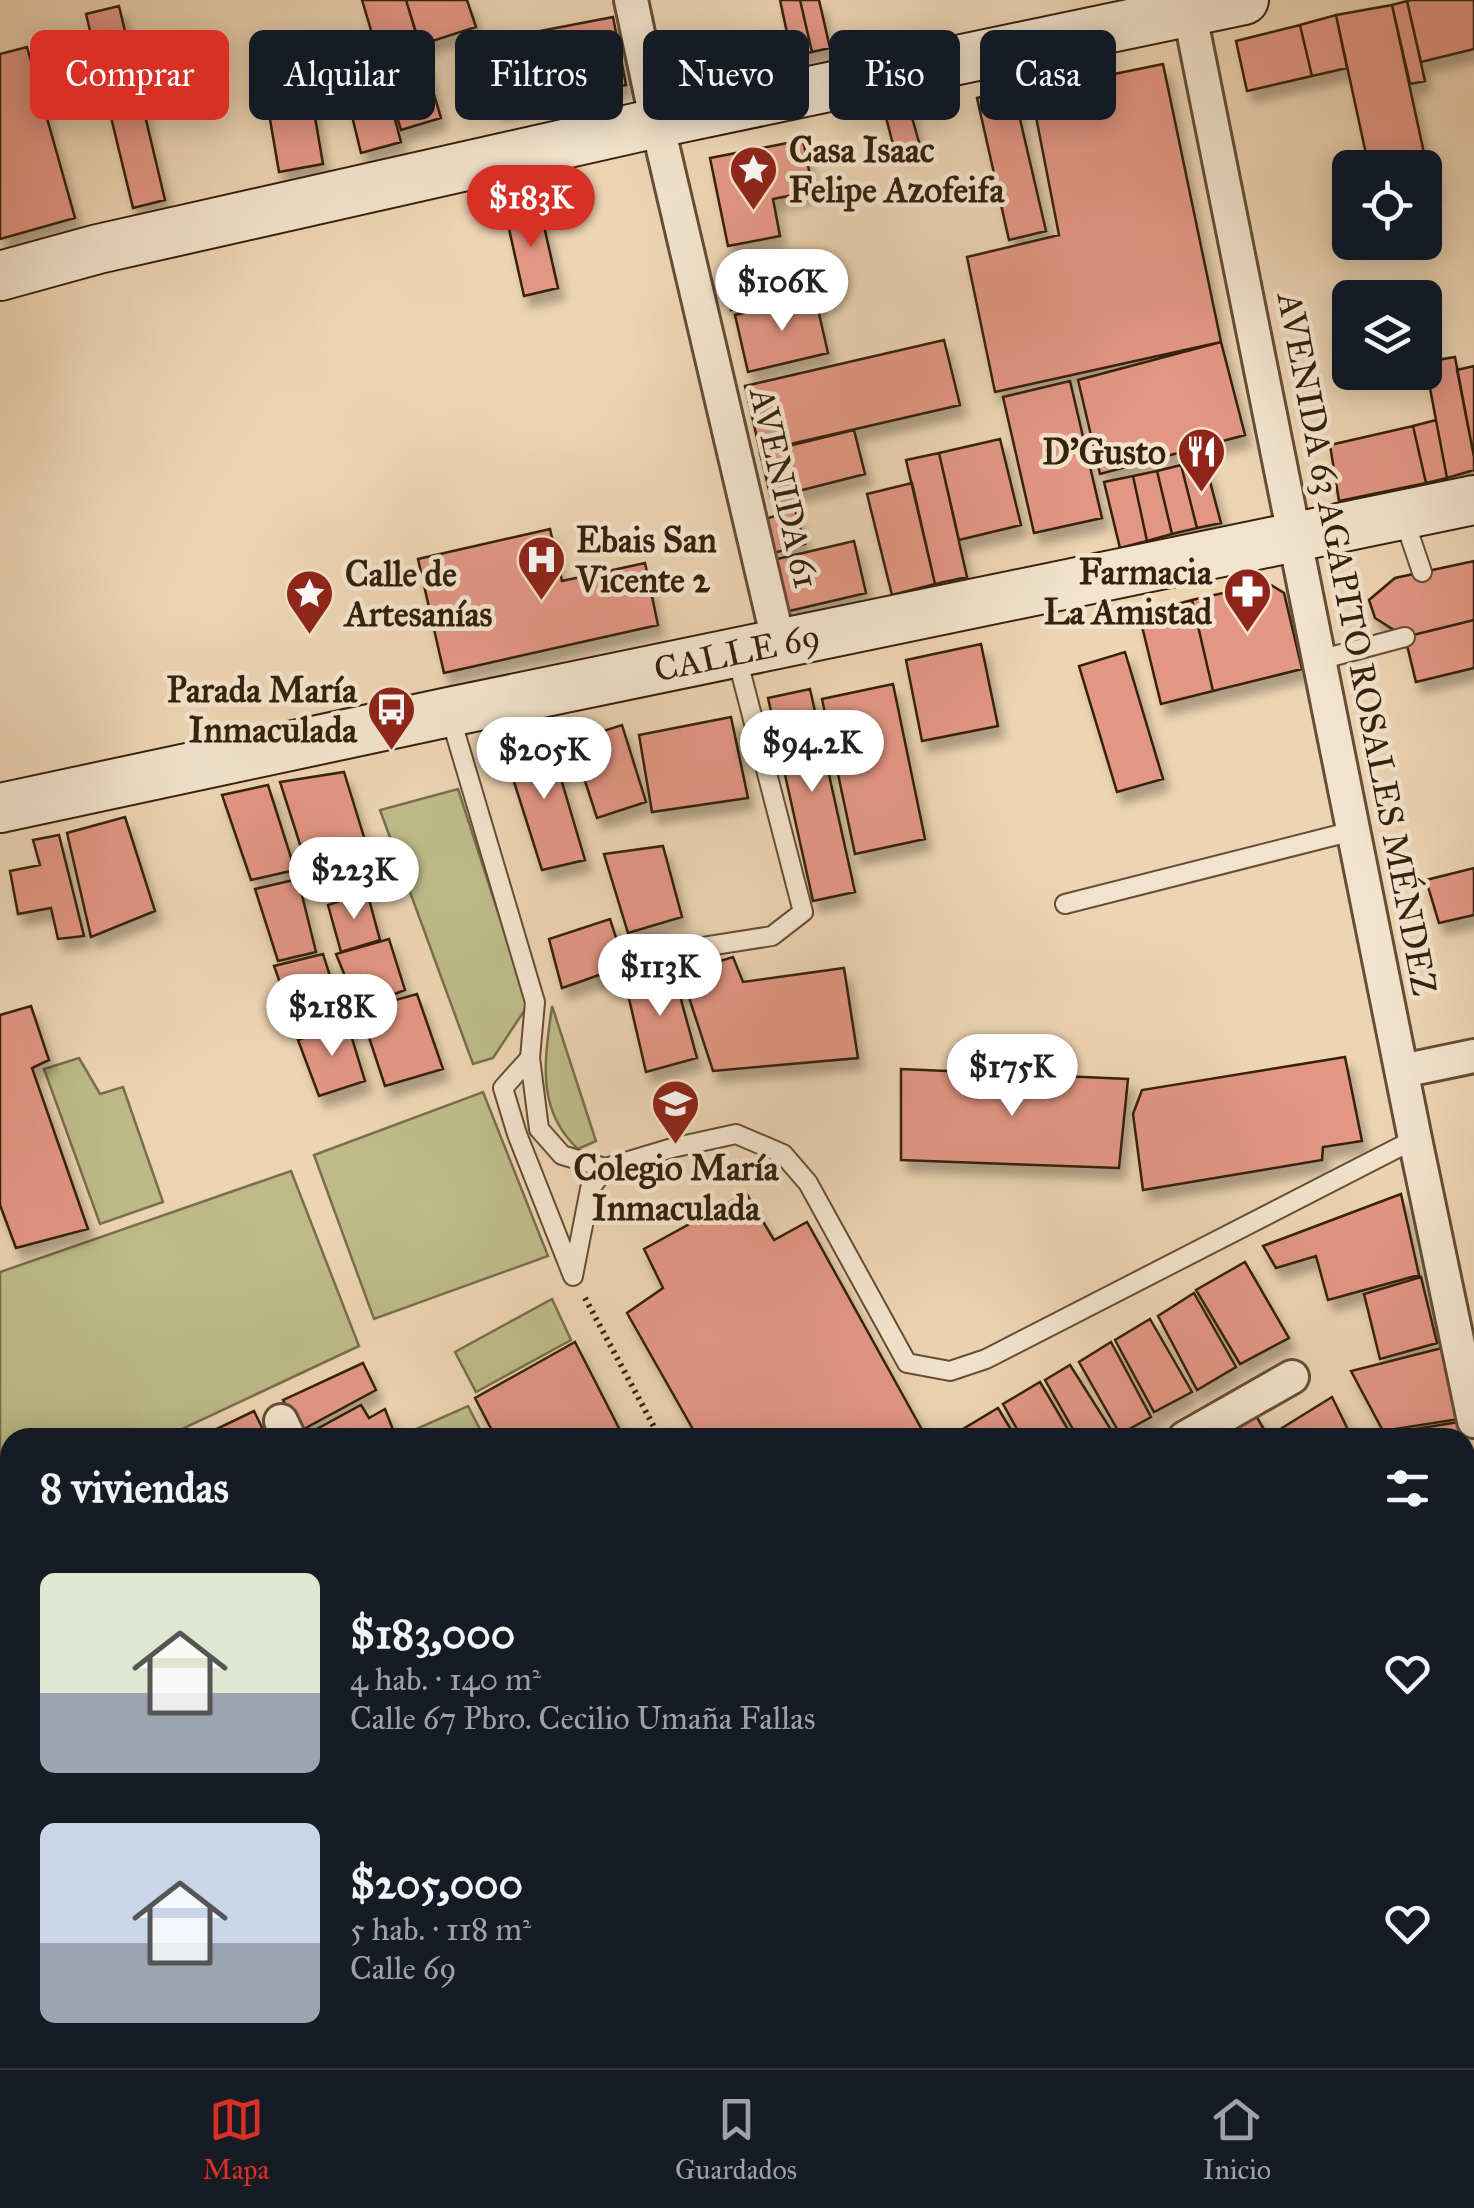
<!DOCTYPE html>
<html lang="es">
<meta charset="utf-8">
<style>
body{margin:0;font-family:"IM FELL Great Primer",serif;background:#242831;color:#f1f3f6;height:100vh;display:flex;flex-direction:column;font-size:38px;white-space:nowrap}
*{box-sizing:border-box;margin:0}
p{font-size:32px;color:#9ea1a6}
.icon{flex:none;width:55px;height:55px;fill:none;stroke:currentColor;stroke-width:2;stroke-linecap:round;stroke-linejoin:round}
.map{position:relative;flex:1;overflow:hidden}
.panel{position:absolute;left:0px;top:1428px;width:1475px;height:642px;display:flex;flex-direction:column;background:#171b24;border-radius:30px 30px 0 0;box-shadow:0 5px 25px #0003}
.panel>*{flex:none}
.hud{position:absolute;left:30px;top:30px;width:1415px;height:90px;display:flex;gap:20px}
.fabs{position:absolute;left:1332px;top:150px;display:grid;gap:20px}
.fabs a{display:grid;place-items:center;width:110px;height:110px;border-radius:15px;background:#171b24;box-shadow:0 5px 25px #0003;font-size:50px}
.price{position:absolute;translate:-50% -85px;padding:0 22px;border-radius:35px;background:#fff;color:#222;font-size:32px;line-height:65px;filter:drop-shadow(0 2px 5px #0008)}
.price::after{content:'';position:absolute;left:50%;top:60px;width:30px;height:22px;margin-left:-15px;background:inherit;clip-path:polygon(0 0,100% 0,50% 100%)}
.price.active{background:#d93025;color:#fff}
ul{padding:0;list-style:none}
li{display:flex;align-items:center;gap:30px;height:250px;padding:0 40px}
li span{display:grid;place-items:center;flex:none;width:280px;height:200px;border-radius:15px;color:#555}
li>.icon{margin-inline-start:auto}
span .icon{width:120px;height:120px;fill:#fffc;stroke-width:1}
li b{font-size:42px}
h2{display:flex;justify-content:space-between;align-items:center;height:120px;padding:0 40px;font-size:42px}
.chip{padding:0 35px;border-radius:15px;background:#171b24;box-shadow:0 5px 25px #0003;font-size:35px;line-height:90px}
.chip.active{background:#d93025;color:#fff}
.tabs{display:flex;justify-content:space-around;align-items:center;height:140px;border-top:2px solid #363941;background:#171b24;font-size:28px;color:#9ea1a6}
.tabs a{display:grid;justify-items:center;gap:5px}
.tabs .active{color:#d93025}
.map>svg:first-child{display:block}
.green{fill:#bdbc89;stroke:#7a6e4b;stroke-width:2.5}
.building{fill:#e29683;stroke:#36210d;stroke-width:2.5;filter:url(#shadow)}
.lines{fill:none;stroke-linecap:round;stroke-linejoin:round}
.lane-casing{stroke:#644e36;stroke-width:22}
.street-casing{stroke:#644e36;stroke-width:38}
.secondary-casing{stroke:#36210d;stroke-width:52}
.path{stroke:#36210d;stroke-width:6;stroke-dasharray:2.5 5;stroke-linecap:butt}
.lane{stroke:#f3e3cd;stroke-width:18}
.street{stroke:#f3e3cd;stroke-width:32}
.secondary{stroke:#f3e3cd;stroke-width:48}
.labels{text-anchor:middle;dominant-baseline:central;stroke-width:9;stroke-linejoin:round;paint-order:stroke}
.poi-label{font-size:35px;font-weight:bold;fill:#36210d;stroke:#f3e3cd;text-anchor:start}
.street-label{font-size:35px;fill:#36210d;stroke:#f3e3cd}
</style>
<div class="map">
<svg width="1474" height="2068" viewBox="0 0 1474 2068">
<defs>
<filter id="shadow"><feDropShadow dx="6" dy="11" stdDeviation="5" flood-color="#0004"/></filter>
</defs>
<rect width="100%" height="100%" fill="#edd4b2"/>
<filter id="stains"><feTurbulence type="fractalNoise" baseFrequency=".002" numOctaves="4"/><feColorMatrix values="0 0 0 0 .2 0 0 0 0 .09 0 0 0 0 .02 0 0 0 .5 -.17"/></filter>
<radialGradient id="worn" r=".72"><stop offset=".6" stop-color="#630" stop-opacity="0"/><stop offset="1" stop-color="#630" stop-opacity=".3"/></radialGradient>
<path class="green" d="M 458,789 L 528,1005 L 493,1058 L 473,1064 L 380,810 Z
M 552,1006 L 596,1141 L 578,1149 C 535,1109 545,1059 552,1006 Z
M 79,1058 L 100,1094 L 123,1087 L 163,1202 L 100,1224 L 44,1069 Z
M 483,1092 L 548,1256 L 374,1319 L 314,1155 Z
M 291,1171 L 359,1346 L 165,1437 L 10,1438 L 10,1510 L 0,1515 L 0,1272 Z
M 552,1299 L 571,1340 L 476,1392 L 455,1352 Z
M 468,1406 L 484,1437 L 409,1437 L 407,1433 Z"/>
<path class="building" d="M 362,0 L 406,0 L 441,118 L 401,130 Z
M 406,0 L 467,0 L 476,27 L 420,45 Z
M 780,0 L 800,0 L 812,52 L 792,56 Z
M 800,0 L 819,0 L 830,48 L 812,52 Z
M 1411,0 L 1474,0 L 1474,49 L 1421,62 L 1407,1 Z
M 1407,1 L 1425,81 L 1410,84 L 1392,5 Z
M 1392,5 L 1432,190 L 1425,192 L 1425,168 L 1369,168 L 1336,15 Z
M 119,6 L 165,200 L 133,208 L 86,14 Z
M 1336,15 L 1347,68 L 1312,76 L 1300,25 Z
M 613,17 L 626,85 L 548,100 L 535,32 Z
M 1300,25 L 1312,76 L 1247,91 L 1236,41 Z
M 535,32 L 548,100 L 522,104 L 510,36 Z
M 372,34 L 401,142 L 361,153 L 335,46 Z
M 510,36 L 522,104 L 496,108 L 484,40 Z
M 27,47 L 75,218 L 0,239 L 0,54 Z
M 1163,64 L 1221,342 L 995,392 L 967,257 L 1059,235 L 1031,91 Z
M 309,82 L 323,164 L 279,172 L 265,90 Z
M 1013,89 L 1046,231 L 1009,240 L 977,98 Z
M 906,96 L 920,146 L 895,152 L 882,102 Z
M 803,140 L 813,191 L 773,199 L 780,236 L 728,246 L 710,158 Z
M 539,204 L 558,288 L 524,296 L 505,211 Z
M 785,261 L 792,296 L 731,310 L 723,275 Z
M 815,296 L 828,353 L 748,372 L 735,315 Z
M 944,340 L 960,405 L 760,451 L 745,386 Z
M 1221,342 L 1245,435 L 1100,474 L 1078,380 Z
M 1455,357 L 1474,457 L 1474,470 L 1447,478 L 1425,362 Z
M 1474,366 L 1474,457 L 1457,370 Z
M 1070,381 L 1102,518 L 1034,533 L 1003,397 Z
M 1436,420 L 1447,478 L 1426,483 L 1413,426 Z
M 1413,426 L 1426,483 L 1339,501 L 1330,445 Z
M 854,430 L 865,474 L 771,498 L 760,453 Z
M 1000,439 L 1021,525 L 959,540 L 939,453 Z
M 939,453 L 967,577 L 935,584 L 906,460 Z
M 1204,459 L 1221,523 L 1197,528 L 1181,465 Z
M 1181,465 L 1197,528 L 1172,534 L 1157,471 Z
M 1157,471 L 1172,534 L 1147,541 L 1133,476 Z
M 1133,476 L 1147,541 L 1120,548 L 1104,482 Z
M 912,483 L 935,584 L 892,595 L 867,494 Z
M 795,510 L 805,544 L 774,553 L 765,519 Z
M 550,529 L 562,581 L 645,563 L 658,625 L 444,673 L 418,559 Z
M 854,541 L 866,593 L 785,612 L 773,560 Z
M 1474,561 L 1474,620 L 1405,637 L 1375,618 L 1369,600 L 1395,578 Z
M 1268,583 L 1284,593 L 1302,669 L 1213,691 L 1192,600 Z
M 1192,600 L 1213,691 L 1161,704 L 1139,614 Z
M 1474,620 L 1474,668 L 1416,682 L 1405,637 Z
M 981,644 L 998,726 L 922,741 L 906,660 Z
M 1125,652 L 1163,779 L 1117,792 L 1079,666 Z
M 893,684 L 925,839 L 855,854 L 822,699 Z
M 810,689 L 855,892 L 813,901 L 768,698 Z
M 731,717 L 748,798 L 652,812 L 639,735 Z
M 622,725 L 646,802 L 597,818 L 572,741 Z
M 548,735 L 585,860 L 542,870 L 502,744 Z
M 344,772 L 375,873 L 313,885 L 280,782 Z
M 268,785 L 295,870 L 251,880 L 222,795 Z
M 125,817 L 155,911 L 91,937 L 67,833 Z
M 59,835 L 84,936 L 58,939 L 51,908 L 18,914 L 10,871 L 40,865 L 33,840 Z
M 663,846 L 682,917 L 628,933 L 604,854 Z
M 1474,868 L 1474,915 L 1439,923 L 1426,880 Z
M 298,879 L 316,952 L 278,961 L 255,889 Z
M 367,892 L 380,940 L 341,952 L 328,905 Z
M 610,919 L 625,966 L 562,988 L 549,939 Z
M 389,939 L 405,990 L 358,1008 L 336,954 Z
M 323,954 L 344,1020 L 298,1033 L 274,966 Z
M 733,957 L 743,982 L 844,968 L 858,1058 L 713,1071 L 681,973 Z
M 672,967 L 697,1058 L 646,1072 L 624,977 Z
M 417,994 L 443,1069 L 385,1086 L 360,1010 Z
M 31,1006 L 49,1060 L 32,1068 L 88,1229 L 16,1248 L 0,1205 L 0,1015 Z
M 347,1022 L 365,1081 L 319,1096 L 298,1040 Z
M 1345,1057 L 1362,1141 L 1323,1147 L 1322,1160 L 1143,1190 L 1133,1114 L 1142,1090 Z
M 901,1069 L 1128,1079 L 1119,1168 L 901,1160 Z
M 746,1193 L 774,1240 L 807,1222 L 921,1428 L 905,1438 L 698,1438 L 627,1313 L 663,1288 L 644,1249 Z
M 1401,1194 L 1419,1275 L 1328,1300 L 1316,1256 L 1276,1268 L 1263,1246 Z
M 1245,1262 L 1289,1338 L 1240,1364 L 1196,1290 Z
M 1421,1277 L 1437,1343 L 1380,1359 L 1364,1294 Z
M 1194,1293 L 1236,1367 L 1197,1390 L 1158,1316 Z
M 1150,1319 L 1192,1392 L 1154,1412 L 1115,1340 Z
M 575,1342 L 624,1438 L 496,1438 L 475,1398 Z
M 1111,1342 L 1151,1417 L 1120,1434 L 1079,1362 Z
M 1442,1348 L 1459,1419 L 1383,1431 L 1351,1371 Z
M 363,1363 L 376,1390 L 300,1431 L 283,1400 Z
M 1070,1365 L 1115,1436 L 1113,1438 L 1078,1438 L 1045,1380 Z
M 1040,1382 L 1073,1438 L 1022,1438 L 1003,1404 Z
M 1332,1397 L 1352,1438 L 1276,1438 L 1274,1433 Z
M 361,1405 L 369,1418 L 385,1409 L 395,1435 L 389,1438 L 305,1438 L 304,1436 Z
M 998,1408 L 1016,1438 L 968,1438 L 963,1429 Z
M 254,1411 L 267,1438 L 198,1438 Z
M 1255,1414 L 1269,1438 L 1213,1438 Z
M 1459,1422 L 1462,1438 L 1386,1438 L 1385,1434 Z
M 1465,1454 L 1474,1498 L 1474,1517 L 1465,1518 Z
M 1474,1522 L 1474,1593 L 1465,1594 L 1465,1524 Z
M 1474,1639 L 1474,1708 L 1465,1710 L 1465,1640 Z
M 1474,1715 L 1474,1779 L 1465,1781 L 1465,1717 Z
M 1474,1785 L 1474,1867 L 1465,1868 L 1465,1787 Z
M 3,1791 L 10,1798 L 10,1850 L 0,1860 L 0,1794 Z
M 10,1865 L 10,1930 L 7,1934 L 0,1928 L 0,1876 Z
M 1474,1916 L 1474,1994 L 1465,1996 L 1465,1917 Z
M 642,2060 L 684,2060 L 670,2068 L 629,2068 Z
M 839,2060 L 906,2060 L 907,2066 L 841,2068 Z
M 960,2060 L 1033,2060 L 1035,2068 L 918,2068 Z
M 1107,2060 L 1192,2060 L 1194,2068 L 1109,2068 Z
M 1283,2060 L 1364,2060 L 1365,2068 L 1285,2068 Z"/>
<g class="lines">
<defs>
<path id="lane" d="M 1403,516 L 1422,572
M 1319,660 L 1405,637
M 449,712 L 535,1002 L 530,1058 L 539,1129 L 562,1155 L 605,1168 L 672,1148 L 736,1134 L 783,1154 L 808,1183 L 907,1363 L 950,1371 L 986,1359 L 1415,1139
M 1065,904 L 1353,831
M 664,953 L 772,936 L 803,912 L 736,654
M 530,1058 L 503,1088 L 517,1134 L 573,1276 L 590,1189 L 605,1168"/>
<path id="street" d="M 631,0 L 657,123 L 779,644
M 1187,0 L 1415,1139 L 1474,1421
M 1402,1071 L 1474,1056
M 281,1421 L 289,1438
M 1185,1438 L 1292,1377
M 1465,1612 L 1474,1610
M 0,1958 L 10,1966
M 181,2060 L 225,2068
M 602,2060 L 607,2068
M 1075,2060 L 1077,2068
M 427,2068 L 530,2064 L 552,2060"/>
<path id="secondary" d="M 0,276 L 98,249 L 657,123 L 1244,0
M 0,808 L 449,712 L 1474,500"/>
</defs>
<use href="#lane" class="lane-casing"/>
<use href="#street" class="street-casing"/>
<use href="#secondary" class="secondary-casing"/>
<path class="path" d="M 585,1298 L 660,1438"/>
<use href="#lane" class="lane"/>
<use href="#street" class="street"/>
<use href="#secondary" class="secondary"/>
</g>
<defs>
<symbol id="sight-pin" viewBox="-11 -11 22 30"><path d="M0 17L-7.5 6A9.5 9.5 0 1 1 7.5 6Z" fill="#8f2418" stroke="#f3e3cd"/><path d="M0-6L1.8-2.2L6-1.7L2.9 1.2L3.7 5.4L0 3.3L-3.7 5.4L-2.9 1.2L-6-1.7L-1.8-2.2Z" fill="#fff"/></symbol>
<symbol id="restaurant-pin" viewBox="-11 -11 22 30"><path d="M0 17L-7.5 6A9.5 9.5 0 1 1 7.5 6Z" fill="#8f2418" stroke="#f3e3cd"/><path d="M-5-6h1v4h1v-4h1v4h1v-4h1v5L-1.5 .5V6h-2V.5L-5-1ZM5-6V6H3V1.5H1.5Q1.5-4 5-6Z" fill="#fff"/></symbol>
<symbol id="hospital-pin" viewBox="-11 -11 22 30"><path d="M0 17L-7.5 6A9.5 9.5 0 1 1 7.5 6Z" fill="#8f2418" stroke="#f3e3cd"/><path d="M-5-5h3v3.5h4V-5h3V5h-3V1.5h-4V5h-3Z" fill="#fff"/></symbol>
<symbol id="pharmacy-pin" viewBox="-11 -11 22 30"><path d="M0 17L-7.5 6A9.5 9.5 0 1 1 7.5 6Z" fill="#8f2418" stroke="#f3e3cd"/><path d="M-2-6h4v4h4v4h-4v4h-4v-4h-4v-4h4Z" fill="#fff"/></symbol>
<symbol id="bus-pin" viewBox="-11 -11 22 30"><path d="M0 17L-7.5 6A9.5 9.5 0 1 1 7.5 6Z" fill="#8f2418" stroke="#f3e3cd"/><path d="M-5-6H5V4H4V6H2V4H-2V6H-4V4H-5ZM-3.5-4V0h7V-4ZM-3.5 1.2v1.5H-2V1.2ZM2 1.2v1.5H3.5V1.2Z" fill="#fff"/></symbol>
<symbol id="university-pin" viewBox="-11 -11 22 30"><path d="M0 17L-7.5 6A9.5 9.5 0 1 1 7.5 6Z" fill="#8f2418" stroke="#f3e3cd"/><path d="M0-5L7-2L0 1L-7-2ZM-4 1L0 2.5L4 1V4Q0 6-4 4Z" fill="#fff"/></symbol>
</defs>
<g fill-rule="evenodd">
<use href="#sight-pin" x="726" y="142" width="55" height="75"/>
<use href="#restaurant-pin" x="1174" y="424" width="55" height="75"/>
<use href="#hospital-pin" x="514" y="532" width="55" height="75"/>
<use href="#pharmacy-pin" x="1220" y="564" width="55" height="75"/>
<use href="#sight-pin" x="282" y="566" width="55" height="75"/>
<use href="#bus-pin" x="364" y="682" width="55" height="75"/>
<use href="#university-pin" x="648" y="1076" width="55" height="75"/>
</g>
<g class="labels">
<g class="poi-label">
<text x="789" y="150">Casa Isaac<tspan x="789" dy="40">Felipe Azofeifa</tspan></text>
<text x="1166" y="452" text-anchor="end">D'Gusto</text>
<text x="576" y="540">Ebais San<tspan x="576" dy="40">Vicente 2</tspan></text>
<text x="1212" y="572" text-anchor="end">Farmacia<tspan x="1212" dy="40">La Amistad</tspan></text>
<text x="345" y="574">Calle de<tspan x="345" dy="40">Artesanías</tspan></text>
<text x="357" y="690" text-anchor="end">Parada María<tspan x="357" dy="40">Inmaculada</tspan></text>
<text x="676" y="1168" text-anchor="middle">Colegio María<tspan x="676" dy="40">Inmaculada</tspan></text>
</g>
<g class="street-label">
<text transform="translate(784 488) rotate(77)">AVENIDA 61</text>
<text transform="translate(1357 644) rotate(79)">AVENIDA 63 AGAPITO ROSALES MÉNDEZ</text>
<text transform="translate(737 653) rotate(-12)">CALLE 69</text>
</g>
</g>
<rect width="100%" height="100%" filter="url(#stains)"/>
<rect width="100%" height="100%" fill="url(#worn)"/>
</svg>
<div class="fabs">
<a><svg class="icon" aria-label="locate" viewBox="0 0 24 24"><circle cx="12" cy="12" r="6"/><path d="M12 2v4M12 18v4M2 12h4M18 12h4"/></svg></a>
<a><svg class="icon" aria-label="layers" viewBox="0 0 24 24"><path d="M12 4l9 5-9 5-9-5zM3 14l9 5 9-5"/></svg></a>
</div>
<b class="price active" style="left:531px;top:250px">$183K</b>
<b class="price" style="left:782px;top:334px">$106K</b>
<b class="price" style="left:812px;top:795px">$94.2K</b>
<b class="price" style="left:544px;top:802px">$205K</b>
<b class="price" style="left:354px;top:922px">$223K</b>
<b class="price" style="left:660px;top:1019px">$113K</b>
<b class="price" style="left:332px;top:1059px">$218K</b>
<b class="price" style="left:1012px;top:1119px">$175K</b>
<div class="hud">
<a class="chip active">Comprar</a>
<a class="chip">Alquilar</a>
<a class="chip">Filtros</a>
<a class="chip">Nuevo</a>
<a class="chip">Piso</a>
<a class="chip">Casa</a>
</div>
<section class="panel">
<h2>8 viviendas<svg class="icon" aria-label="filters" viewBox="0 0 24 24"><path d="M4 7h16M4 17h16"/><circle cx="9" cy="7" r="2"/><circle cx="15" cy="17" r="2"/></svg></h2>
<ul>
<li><span style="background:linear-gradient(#dfe7d0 60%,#9aa5b1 0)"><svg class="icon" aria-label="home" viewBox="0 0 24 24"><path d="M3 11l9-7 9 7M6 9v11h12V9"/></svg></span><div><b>$183,000</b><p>4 hab. · 140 m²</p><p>Calle 67 Pbro. Cecilio Umaña Fallas</p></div><svg class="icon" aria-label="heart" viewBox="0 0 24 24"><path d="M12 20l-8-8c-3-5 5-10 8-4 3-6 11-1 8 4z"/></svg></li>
<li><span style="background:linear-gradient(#c9d6e8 60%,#9aa5b1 0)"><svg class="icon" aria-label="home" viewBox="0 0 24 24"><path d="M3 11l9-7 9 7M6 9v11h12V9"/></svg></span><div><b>$205,000</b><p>5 hab. · 118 m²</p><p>Calle 69</p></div><svg class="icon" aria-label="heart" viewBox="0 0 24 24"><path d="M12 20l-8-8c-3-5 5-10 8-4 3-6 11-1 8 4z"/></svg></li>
</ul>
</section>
</div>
<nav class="tabs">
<a class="active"><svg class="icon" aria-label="map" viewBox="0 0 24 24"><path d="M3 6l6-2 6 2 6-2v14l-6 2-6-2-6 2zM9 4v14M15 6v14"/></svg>Mapa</a>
<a><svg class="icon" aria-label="saved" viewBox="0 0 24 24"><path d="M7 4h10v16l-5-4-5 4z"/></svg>Guardados</a>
<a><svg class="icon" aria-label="home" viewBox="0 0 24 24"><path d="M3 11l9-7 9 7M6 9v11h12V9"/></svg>Inicio</a>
</nav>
